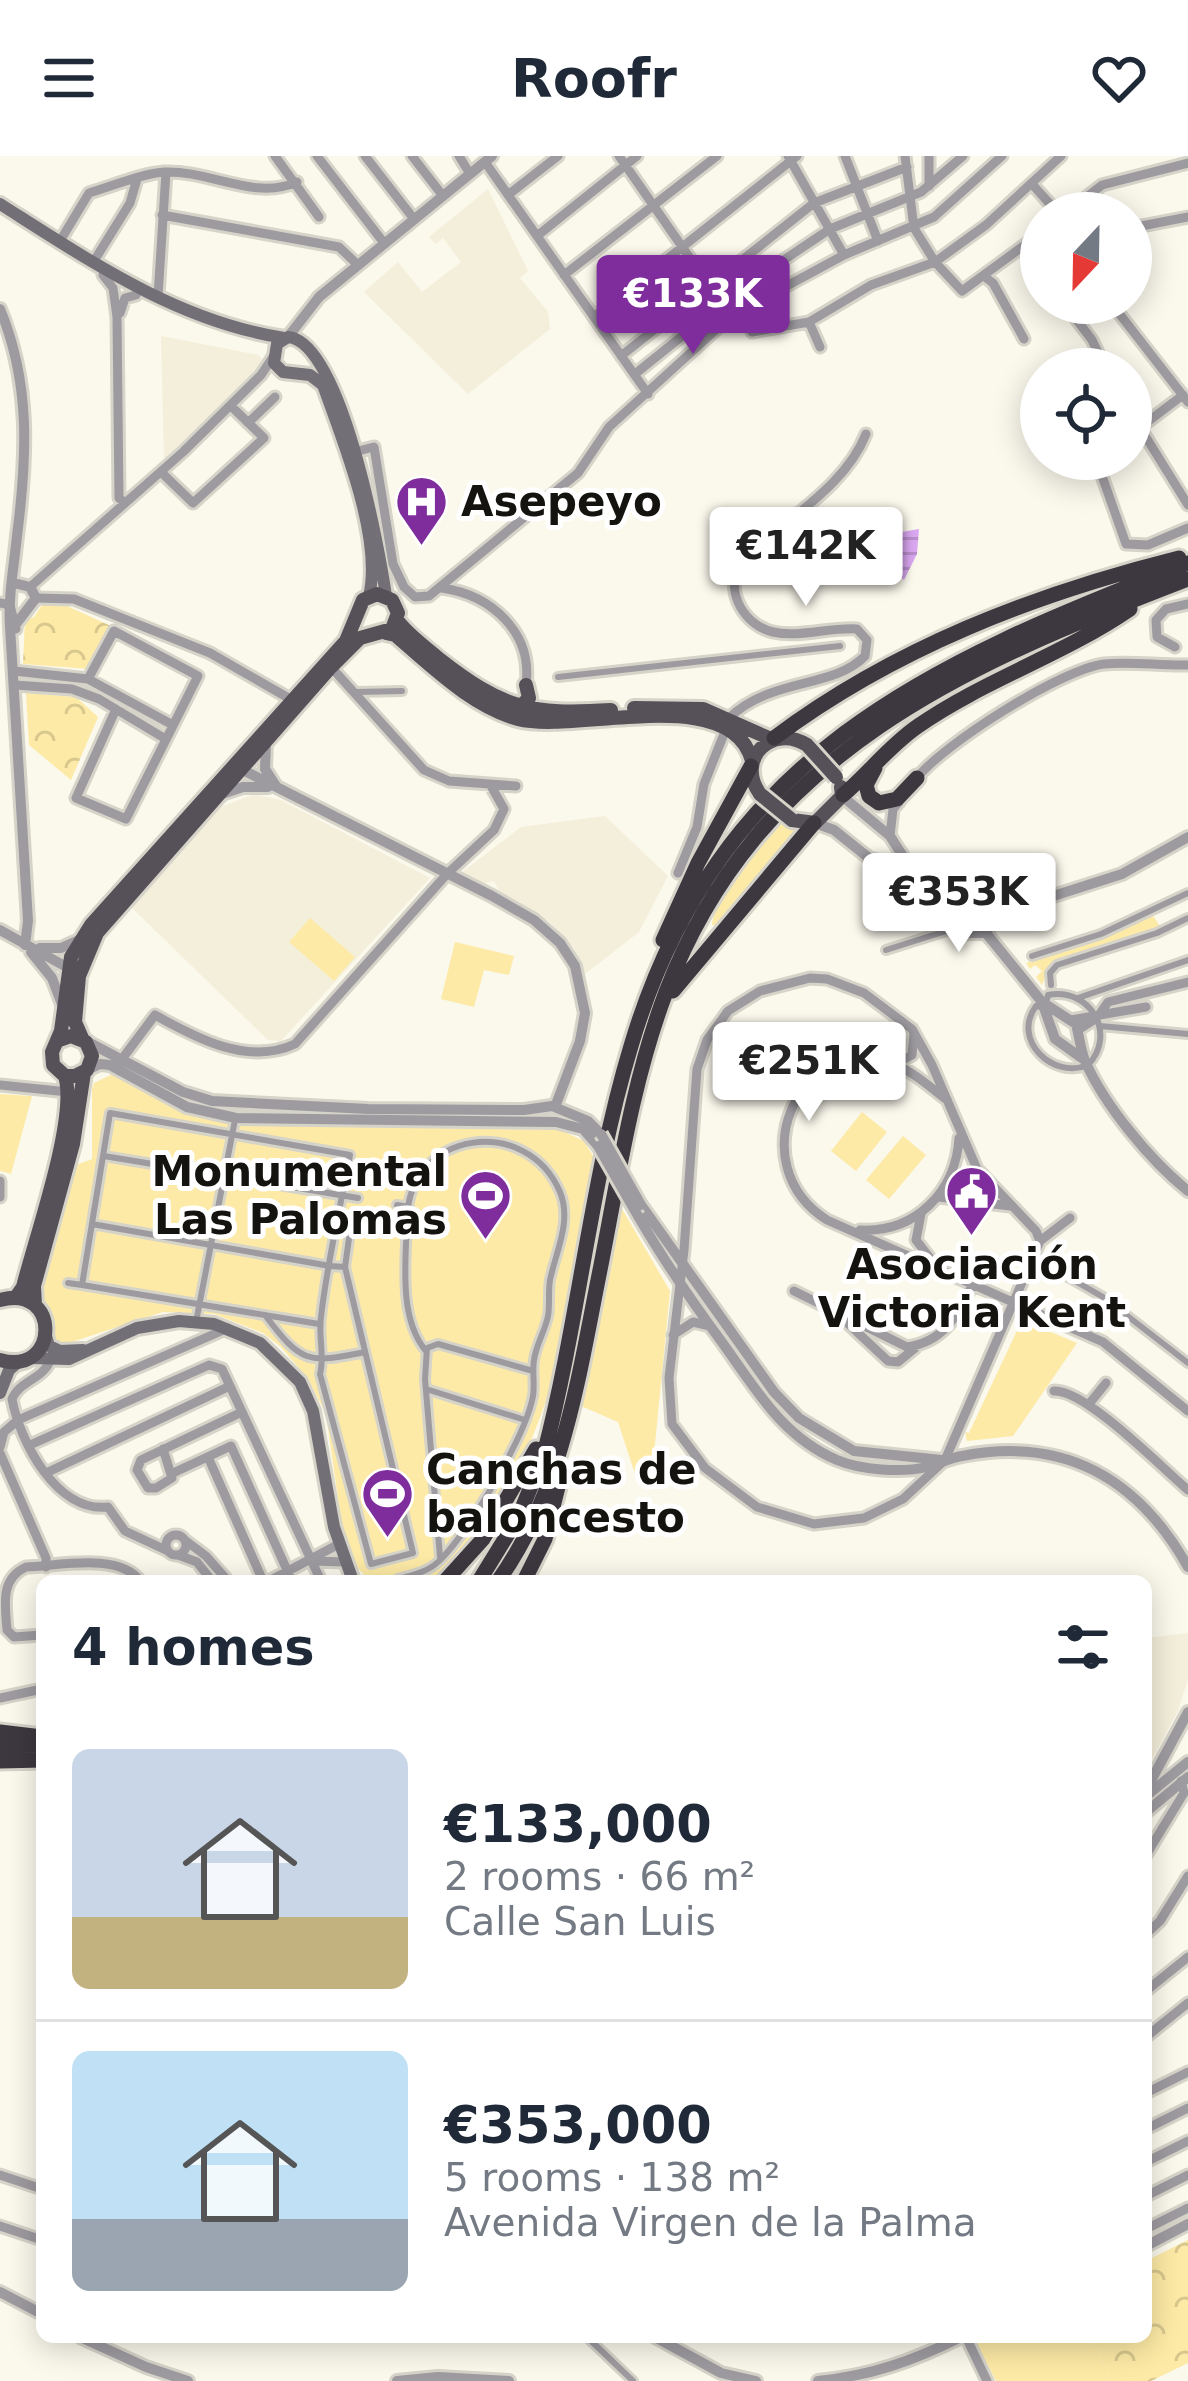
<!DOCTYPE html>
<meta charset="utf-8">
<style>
body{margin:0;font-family:"DejaVu Sans",sans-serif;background:#f2f2f3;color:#1f2937;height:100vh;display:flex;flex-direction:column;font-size:45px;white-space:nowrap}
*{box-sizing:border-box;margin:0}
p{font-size:39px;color:#747a83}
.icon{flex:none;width:66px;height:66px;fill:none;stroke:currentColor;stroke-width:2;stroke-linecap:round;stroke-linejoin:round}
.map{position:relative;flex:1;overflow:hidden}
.sheet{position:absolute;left:36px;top:1419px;width:1116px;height:768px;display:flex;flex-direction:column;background:#fff;border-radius:18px;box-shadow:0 6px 30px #0003}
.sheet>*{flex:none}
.needle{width:78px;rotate:202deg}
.tools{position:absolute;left:1020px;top:36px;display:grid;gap:24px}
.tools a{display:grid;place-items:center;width:132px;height:132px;border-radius:50%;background:#fff;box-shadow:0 6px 30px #0003;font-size:60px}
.price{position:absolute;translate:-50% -102px;padding:0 27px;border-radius:12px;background:#fff;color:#222;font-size:39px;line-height:78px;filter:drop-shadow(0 3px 6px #0008)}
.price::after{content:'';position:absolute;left:50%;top:72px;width:36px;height:27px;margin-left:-18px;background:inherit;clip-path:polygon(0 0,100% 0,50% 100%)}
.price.on{background:#7f2d9d;color:#fff}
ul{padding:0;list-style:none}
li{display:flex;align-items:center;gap:36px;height:300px;padding:0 36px}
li+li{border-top:3px solid #e0e1e3}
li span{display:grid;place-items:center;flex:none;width:336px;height:240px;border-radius:18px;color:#555}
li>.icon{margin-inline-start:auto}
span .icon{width:144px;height:144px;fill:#fffc;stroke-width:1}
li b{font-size:51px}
h2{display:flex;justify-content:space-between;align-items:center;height:144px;padding:0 36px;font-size:51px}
header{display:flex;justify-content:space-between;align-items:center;height:156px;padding:0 36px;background:#fff;font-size:54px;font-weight:700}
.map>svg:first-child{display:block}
.built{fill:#f4efdb}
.grass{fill:#fdeaa6}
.forest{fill:url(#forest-crowns)}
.water{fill:url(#water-rules)}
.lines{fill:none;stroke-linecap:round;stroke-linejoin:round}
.pedestrian-casing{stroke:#d6d3c9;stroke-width:12}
.minor-casing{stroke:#d6d3c9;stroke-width:15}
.tertiary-casing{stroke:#d6d3c9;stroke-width:16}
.secondary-casing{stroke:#d6d3c9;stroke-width:18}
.primary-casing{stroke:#d6d3c9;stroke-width:20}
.motorway-casing{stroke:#d6d3c9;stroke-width:21}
.pedestrian{stroke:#9e9ba0;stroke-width:6}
.minor{stroke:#9e9ba0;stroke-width:9}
.tertiary{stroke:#9e9ba0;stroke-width:10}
.secondary{stroke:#736f76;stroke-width:12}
.primary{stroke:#565058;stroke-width:14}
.motorway{stroke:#3d373f;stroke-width:15}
.tertiary-bridge-casing{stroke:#d6d3c9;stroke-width:16;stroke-linecap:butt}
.primary-bridge-casing{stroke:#d6d3c9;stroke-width:20;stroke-linecap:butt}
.tertiary-bridge{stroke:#9e9ba0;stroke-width:10}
.primary-bridge{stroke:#565058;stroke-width:14}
.labels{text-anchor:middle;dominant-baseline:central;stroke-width:10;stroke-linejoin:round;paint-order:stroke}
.poi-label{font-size:42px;font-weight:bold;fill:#14130f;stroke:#fff;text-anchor:start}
</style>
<header><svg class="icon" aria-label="menu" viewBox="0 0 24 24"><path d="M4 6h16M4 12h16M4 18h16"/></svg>Roofr<svg class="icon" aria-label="heart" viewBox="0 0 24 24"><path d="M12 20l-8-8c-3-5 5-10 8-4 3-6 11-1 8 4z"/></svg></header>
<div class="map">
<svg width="1188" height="2225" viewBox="0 0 1188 2225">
<defs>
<pattern id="forest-crowns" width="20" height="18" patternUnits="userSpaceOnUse" patternTransform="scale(3)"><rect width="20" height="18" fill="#fdeaa6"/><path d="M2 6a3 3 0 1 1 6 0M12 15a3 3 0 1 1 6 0" fill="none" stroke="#d8c88e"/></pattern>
<pattern id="water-rules" width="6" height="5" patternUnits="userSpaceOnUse" patternTransform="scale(3)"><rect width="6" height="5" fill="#daa7f1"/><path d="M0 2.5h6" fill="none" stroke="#ba8fcd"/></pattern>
</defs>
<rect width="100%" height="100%" fill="#fbf8ec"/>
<path class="built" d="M 488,33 L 528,115 L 520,122 L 548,156 L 550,173 L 468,238 L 364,136 L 398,106 L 422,136 L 461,106 L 443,82 L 436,88 L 429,81 Z
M 161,180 L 258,199 L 264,205 L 213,260 L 164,303 Z
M 254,638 L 281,644 L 430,722 L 281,885 L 268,884 L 130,750 L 221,651 Z
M 605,660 L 668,720 L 639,776 L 585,818 L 574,793 L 550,766 L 501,738 L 494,725 L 481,728 L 461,717 L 521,671 Z
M 1188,1477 L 1188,1523 L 1178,1555 L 1146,1614 L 1146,1482 Z"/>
<path class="grass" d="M 782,665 L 801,675 L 717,769 L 712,769 C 714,740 762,688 782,665 Z
M 1152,758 L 1161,772 L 1058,804 L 1049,810 L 1042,829 L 1036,821 L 1042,815 L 1035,809 L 1030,813 L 1026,807 L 1086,788 L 1119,772 L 1121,775 L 1123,770 Z
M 310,762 L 355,801 L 334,825 L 289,786 Z
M 455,786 L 514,800 L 509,819 L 484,814 L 474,851 L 441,843 Z
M 117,916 L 233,964 L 357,971 L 560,974 L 584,985 L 596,1005 L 553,1224 L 541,1259 L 523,1305 L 476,1383 L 447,1418 L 435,1425 L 377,1424 L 366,1421 L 357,1411 L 342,1371 L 326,1258 L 308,1223 L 281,1191 L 263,1177 L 214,1158 L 163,1156 L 69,1187 L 54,1185 L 53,1161 L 40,1138 L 76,1009 L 92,1003 L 92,933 L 94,927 Z
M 0,938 L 32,940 L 11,1018 L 0,1015 Z
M 862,956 L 887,976 L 856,1015 L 831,995 Z
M 903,980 L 926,999 L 889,1043 L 866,1024 Z
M 621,1051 L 670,1135 L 654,1298 L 635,1318 L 618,1266 L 581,1250 Z
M 1022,1164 L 1077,1187 L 1013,1280 L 967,1285 L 965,1276 L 969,1277 Z
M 991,2181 L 1090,2181 L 1112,2225 L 996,2225 L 977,2188 Z"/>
<path class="forest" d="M 42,449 L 65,449 L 113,471 L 89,513 L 23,508 L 25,464 L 34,461 Z
M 26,537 L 76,541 L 98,561 L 71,624 L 29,589 Z
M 1188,2084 L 1188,2207 L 1151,2225 L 1112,2225 L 1090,2181 L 1146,2181 L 1146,2105 Z"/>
<path class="water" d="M 868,372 L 896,377 L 919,373 L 917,398 L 904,424 L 887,408 L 861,398 Z"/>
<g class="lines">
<defs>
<path id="pedestrian" d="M 558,521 L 840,490
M 357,536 L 402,535
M 886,794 L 962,770
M 1032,800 L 1101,778 L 1188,737
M 1051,829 L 1050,817 L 1057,809 L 1157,777 L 1188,762
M 1078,842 L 1188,804
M 1042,851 L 1036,850 C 1011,884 1053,924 1088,909 C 1118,877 1089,831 1048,839 L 1046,847
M 1100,870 L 1188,878
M 104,1000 L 358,1042
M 397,1049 L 409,1051
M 1035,1102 L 1103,1141 L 1188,1207
M 345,1111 L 351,1068
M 68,1127 L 82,1129 L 110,957 L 350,999 C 340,1053 327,1107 321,1161 C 318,1182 325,1198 320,1218 L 371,1408 L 413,1397 L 345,1111 L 330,1110 L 92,1068
M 82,1129 L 319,1168
M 265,1159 C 301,1207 307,1208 365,1196
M 196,1166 L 235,964
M 426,1233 L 525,1264
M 440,1401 L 425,1223 L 427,1192 L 438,1188 L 533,1215
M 398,1423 C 412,1419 428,1416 439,1405 C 468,1378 526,1279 533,1240 C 535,1228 532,1216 534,1204 C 536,1189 545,1175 548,1160 C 550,1149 548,1136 550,1124 C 556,1095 572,1065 560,1036 C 527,958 409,974 407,1063 C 406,1104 398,1162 426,1195
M 587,2181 L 633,2225"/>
<path id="minor" d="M 275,0 L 319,61
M 317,0 L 384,87
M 365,0 L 414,63
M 412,0 L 443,40
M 459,0 L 470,18
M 619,0 L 724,151
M 788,0 L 844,99
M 845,0 L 878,85
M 905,0 L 914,72 L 935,106 L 962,135 L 1041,77
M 485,6 L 648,238
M 1032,28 L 1058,57
M 929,30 L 929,0
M 508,39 L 558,0
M 1066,57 L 1102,29 L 1188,7
M 162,59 L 339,91 L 358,109
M 1131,72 L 1188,61
M 537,80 L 637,0
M 60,85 L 89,37 C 113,30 140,18 164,16 C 210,14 254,45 297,26
M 1023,91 L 1041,115
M 94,105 L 130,47 L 137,23
M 103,119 L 113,132 L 117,161 L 119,342 L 125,347
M 564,119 L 717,0
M 985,121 L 993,127 L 1024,183
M 158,140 L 166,16
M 721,146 L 830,73 L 921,36 L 963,0
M 1064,147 L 1092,184 L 1106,213
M 1111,147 L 1188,246
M 120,157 L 125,142 L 136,139
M 594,161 L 797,0
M 809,166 L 820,191
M 752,176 L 809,166 L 871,129 L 935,106 L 986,69 L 1061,0
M 621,200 L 814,47 L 907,11
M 635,218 L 722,148
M 1131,257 L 1188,349
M 248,267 L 275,241
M 1142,270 L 1183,239
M 354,296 L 374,291 L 393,408 L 404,431 L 415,441 L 429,440 L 578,317 L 609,271 L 731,160 L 844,99 L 934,61 L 1002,0
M 1096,303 L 1126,388 L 1148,389 L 1188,372
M 161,316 L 193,347 L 264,282 L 231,250
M 30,431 L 183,296 L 261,219 L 273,201
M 442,432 C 491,439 533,476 526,529
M 36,442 L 74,443 L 210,497 L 292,544
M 0,447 L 10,449 L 16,473
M 1175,491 L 1157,481 L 1156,464 L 1166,453 L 1188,448
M 331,511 L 424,614 L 449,625 L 516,630
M 14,515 L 88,523 L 171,568
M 88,523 L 114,475 L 198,520 L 126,663 L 76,642 L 116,553
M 15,529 L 72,533 L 99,543 L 164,582
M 729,562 C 772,521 833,533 865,500 L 867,484 L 857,473 C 830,471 799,482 773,476 C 746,470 725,438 739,411 C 746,398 760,388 772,379 C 807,350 849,321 866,278
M 916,623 C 943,588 1062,513 1104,508 C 1131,505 1161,510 1188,509
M 890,680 L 893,653 L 899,646
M 678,717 L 697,671 L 704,628 L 726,573
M 810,822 L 827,823 L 864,837 L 912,873 L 932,909 L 977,1013 L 1036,1075 L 1040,1085 L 945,1304 L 903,1343 L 864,1362 L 814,1368 L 757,1351 L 705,1312 L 672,1268 L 669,1222 L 684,1094 L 697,913 L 707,884 L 728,855 L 760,835 Z
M 1071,864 L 1146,851
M 1078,874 L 1097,862 L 1108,846 L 1188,826
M 119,907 L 155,859 C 196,882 248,910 295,888 L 447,718 L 494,674 L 504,653 L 491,630
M 894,908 L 912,899 L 914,878
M 0,929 L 68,936
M 947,944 C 931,932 913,915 893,908 C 798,875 740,1009 827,1064 L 1103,1186 L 1188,1255
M 0,1025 L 0,1041
M 939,1041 L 1010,1050
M 921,1058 L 916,1084 L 933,1106
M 860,1074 C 915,1077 956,1036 959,982
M 1040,1085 L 1070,1062
M 794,1135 L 907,1191 C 944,1186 959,1158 973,1127
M 841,1161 L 888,1205 L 898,1206 L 915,1192
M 673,1179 L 693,1166 L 710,1170
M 51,1203 C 43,1224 20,1224 12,1243 C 20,1286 57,1357 108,1351 L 125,1375 L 168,1395
M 1054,1235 C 1085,1233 1161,1311 1188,1334
M 1089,1248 L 1106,1227
M 30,1289 L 209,1209 L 222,1213 L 321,1425
M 0,1291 L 4,1276 L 18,1264 L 228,1172
M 163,1293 L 172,1322 L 156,1332 L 148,1332 L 137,1314 L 141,1304 L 242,1256
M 0,1297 L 46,1402 L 46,1411
M 208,1301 L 263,1425
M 46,1317 L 230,1230
M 173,1317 L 231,1290 L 292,1425
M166 1389a10 10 0 1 1 20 0a10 10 0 1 1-20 0Z
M 186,1385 L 206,1400 L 228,1425
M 178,1399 L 197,1406 L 212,1425
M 313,1405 L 345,1406
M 269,1425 L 339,1388
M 42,1479 L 14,1481 L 7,1474 C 5,1448 0,1423 26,1411 C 58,1410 119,1396 140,1425
M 0,1542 L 42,1533
M 1146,1699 L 1184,1637 L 1181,1625
M 1146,1778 L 1160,1765 L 1188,1720
M 1146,1835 L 1188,1801
M 1146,1881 L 1188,1847
M 1146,1937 L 1188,1916
M 1146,1973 L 1188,1952
M 1146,2006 L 1188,1985
M 0,2019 L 42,2033
M 1146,2040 L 1188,2019
M 0,2070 L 42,2084
M 1146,2073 L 1188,2052
M 966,2181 L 987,2225"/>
<path id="tertiary" d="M 0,153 C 31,228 27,301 17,380 C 14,410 8,440 10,471 C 16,567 22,667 28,765 L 25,789
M 288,181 L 319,141 L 492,0
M 16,468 L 36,442 L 30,431 L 18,428
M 266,586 L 265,613 L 276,630
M 239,612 L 492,740 L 534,764 L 560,787 L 575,810 L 585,857 L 580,885 L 555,951
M 222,638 L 243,631 L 268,631
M 842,640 L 890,680 L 906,705 L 964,749 L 985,752 L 992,765 L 986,777
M 815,667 L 834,674 L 869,702 L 900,712 L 956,757 L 968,777 L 986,777
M 991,760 L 1122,718 L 1188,681
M 0,774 L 70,813
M 986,777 L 1042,846 L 1076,868 C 1079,880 1081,895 1085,905 C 1105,950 1150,1004 1188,1035
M 40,792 L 61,792 L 79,784
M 31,796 L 52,822 L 63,851
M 1042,846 L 1055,883 L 1083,903
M 88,886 L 183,936 L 212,945 L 368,953 L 524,954 L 552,950 L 588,965 L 601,978
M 87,914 L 100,908 L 110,909 L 187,951 L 236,962 L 556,966 L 583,973 L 598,990
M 641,1049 L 774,1236 L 799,1262 L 854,1295 L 942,1304
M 638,1060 C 664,1105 693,1147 724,1189 C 757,1235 783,1281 837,1304 C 861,1314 901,1317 927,1311 C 939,1308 949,1302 962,1300 C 1064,1280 1138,1322 1188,1411
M 1146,1634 L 1188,1556
M 1146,1640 L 1188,1606
M 1146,1656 L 1188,1621
M 1146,2090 L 1188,2068
M 0,2136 L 42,2158
M 80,2181 L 146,2211 L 188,2225
M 655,2181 L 721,2217 L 756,2225
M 397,2225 L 438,2221 L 509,2225
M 818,2225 C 870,2220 913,2205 961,2181"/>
<path id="secondary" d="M 0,48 C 90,105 177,165 284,182
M 369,440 C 383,383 343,285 323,229 L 310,219 L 283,216 L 274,207 L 277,188 L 288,181 C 341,185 379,391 386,440
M 46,1180 L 49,1190 L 60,1195 L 83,1194
M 30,1202 L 69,1203 L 137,1172 L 179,1165 L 214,1168 L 260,1187 L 300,1226 L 313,1255 L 334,1371 L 353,1425
M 0,1237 L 9,1214 L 17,1207"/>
<path id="primary" d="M 397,464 C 408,479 424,490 438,502 C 503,553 530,559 611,554
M 386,477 L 395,479 C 432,510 471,550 518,563 C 576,578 732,526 752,605
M 519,552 L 529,542 L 526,529
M 634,552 L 703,553 L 771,583
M 760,638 C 735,603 772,567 807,589
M 792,664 L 815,667 L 842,640 L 841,631
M 57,885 L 71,880 L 86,886 L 92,900 L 87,914 L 75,920 L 65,920 L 53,909 L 52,896 L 61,875 L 71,801 L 91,769 L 346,485 L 363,444 L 377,438 L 392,444 L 398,457 L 392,473 L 360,482 L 331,511 L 97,777 L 79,820 L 75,866 L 82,882
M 16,1141 L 23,1131 C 35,1082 78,962 65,920
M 0,1144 C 61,1127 60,1221 0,1204
M 35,1149 L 34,1130 L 73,988 L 84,917"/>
<path id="motorway" d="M 774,582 C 894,492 1035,438 1179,402
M 875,612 L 866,629 L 869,640 L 879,647 L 897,643 L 917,622
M 843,639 C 869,617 889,590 918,570 C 984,524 1063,499 1130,453
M 663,784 L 698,707 L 751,610
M 673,835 L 814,667
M 445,1425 L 483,1383 L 536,1293
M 479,1425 L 519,1360 L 544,1298 C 579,1164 591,1022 631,890 C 717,599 928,508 1188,407
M 498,1425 C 564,1333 579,1217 601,1109 C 619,1017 633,923 666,836 C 757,596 967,508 1188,423
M 524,1425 L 545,1383 L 562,1315
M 0,1576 L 42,1581
M 0,1590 L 39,1589
M 0,1605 L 42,1604"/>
</defs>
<use href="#pedestrian" class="pedestrian-casing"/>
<use href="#minor" class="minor-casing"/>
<use href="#tertiary" class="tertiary-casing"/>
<use href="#secondary" class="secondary-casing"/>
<use href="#primary" class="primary-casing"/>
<use href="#motorway" class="motorway-casing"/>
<use href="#pedestrian" class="pedestrian"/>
<use href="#minor" class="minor"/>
<use href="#tertiary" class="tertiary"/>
<use href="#secondary" class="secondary"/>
<use href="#primary" class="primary"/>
<use href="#motorway" class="motorway"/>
<defs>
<path id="tertiary-bridge" d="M 601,978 L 641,1049
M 598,990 L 638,1060"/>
<path id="primary-bridge" d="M 807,589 L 836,621
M 760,638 L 792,664"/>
</defs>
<use href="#tertiary-bridge" class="tertiary-bridge-casing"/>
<use href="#primary-bridge" class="primary-bridge-casing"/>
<use href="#tertiary-bridge" class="tertiary-bridge"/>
<use href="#primary-bridge" class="primary-bridge"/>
</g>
<defs>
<symbol id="hospital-pin" viewBox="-11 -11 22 30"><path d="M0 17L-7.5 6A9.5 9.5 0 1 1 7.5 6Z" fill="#7f2d9d" stroke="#fff"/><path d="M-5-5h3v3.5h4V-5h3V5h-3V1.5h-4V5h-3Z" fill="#fff"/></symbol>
<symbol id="civic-pin" viewBox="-11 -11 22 30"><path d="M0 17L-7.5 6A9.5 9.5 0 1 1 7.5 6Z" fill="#7f2d9d" stroke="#fff"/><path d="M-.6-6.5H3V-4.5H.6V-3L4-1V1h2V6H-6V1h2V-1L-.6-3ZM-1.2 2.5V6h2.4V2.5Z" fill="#fff"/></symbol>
<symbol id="stadium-pin" viewBox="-11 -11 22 30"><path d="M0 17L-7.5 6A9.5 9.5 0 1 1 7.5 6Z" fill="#7f2d9d" stroke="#fff"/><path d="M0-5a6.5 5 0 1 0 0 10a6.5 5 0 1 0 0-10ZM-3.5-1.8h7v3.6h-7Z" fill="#fff"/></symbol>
</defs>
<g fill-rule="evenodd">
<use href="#hospital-pin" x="392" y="316" width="59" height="81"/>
<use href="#civic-pin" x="942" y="1006" width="59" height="81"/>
<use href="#stadium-pin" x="456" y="1010" width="59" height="81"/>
<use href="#stadium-pin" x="358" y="1308" width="59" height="81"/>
</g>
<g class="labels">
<g class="poi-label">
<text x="461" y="345">Asepeyo</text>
<text x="447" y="1015" text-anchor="end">Monumental<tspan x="447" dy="48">Las Palomas</tspan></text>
<text x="972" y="1108" text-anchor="middle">Asociación<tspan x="972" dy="48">Victoria Kent</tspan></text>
<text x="426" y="1313">Canchas de<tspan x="426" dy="48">baloncesto</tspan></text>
</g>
</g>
</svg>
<div class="tools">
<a><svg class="needle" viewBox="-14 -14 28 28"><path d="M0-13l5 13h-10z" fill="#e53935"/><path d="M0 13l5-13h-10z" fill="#747a83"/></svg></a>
<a><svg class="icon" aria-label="locate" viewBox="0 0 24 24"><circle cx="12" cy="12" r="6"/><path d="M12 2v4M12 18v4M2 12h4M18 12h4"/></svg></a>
</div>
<b class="price on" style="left:693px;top:201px">€133K</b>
<b class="price" style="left:806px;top:453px">€142K</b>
<b class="price" style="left:959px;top:799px">€353K</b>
<b class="price" style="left:809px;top:968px">€251K</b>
<section class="sheet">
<h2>4 homes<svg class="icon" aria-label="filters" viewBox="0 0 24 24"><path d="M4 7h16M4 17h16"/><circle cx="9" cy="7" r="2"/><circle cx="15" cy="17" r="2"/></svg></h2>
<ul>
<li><span style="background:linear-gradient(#c9d6e8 70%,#c2b280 0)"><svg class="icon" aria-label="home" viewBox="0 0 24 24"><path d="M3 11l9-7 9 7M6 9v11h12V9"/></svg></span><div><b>€133,000</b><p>2 rooms · 66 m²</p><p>Calle San Luis</p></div></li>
<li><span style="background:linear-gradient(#bfe0f5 70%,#9aa5b1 0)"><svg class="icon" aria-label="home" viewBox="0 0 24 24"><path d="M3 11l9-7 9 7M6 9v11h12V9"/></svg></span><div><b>€353,000</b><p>5 rooms · 138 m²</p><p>Avenida Virgen de la Palma</p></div></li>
</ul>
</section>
</div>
